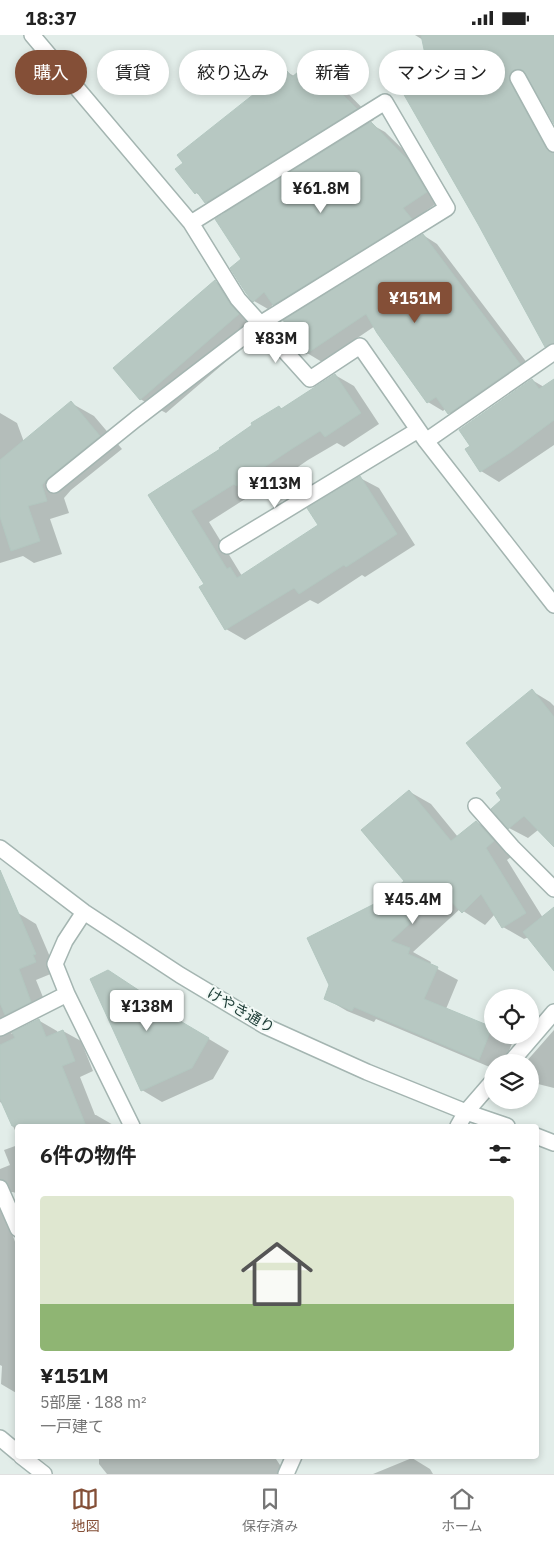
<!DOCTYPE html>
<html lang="ja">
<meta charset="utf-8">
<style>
body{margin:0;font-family:"IBM Plex Sans","Noto Sans JP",sans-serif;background:#f6f6f6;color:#222;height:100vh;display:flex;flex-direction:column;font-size:19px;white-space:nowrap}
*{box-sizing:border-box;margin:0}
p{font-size:16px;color:#767676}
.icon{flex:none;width:28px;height:28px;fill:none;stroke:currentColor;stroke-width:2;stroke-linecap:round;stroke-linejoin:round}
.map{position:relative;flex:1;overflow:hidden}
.side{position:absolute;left:15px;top:1089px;width:524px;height:335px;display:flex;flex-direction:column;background:#fff;border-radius:5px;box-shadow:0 2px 8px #0003}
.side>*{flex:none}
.guide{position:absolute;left:15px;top:15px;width:525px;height:45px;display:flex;gap:10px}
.controls{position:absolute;left:484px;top:954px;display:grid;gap:10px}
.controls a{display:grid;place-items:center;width:55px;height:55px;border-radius:50%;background:#fff;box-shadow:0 2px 8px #0003;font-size:25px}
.price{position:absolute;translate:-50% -42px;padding:0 11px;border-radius:5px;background:#fff;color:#222;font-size:16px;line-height:32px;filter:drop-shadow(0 1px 2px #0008)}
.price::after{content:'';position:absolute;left:50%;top:30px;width:15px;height:11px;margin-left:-8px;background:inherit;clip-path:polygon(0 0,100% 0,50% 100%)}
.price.current{background:#844f37;color:#fff}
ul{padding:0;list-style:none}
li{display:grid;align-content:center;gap:10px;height:265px;padding:0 25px}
li span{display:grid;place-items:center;height:155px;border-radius:5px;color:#555}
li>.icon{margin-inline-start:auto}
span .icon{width:90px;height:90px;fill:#fffc;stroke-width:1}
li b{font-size:21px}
h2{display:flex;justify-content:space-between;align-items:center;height:60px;padding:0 25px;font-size:21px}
.pill{padding:0 18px;border-radius:22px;background:#fff;box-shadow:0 2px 8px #0003;font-size:18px;line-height:45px}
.pill.current{background:#844f37;color:#fff}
.status{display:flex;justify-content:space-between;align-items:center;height:35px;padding:0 25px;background:#fff;direction:ltr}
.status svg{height:14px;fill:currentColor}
.menu{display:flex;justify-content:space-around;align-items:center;height:70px;border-top:1px solid #e0e0e0;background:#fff;font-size:14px;color:#767676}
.menu a{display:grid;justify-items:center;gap:2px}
.menu .current{color:#844f37}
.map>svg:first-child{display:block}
.shadow{fill:#0003}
.building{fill:#b7c8c2;stroke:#b3c7c0}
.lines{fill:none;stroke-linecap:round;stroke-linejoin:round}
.minor-casing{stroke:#a4b5b1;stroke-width:18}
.minor{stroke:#fff;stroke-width:15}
.labels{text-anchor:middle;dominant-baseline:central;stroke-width:4;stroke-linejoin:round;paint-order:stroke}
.street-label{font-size:15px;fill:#203f39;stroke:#f2f9f6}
</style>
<div class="status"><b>18:37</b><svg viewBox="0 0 49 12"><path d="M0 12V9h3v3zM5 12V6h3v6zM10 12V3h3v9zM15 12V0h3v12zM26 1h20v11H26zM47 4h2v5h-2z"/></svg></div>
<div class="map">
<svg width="554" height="1439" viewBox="0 0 554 1439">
<rect width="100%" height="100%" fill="#e2ede9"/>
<path class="shadow" d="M 415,0 L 554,0 L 554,87 L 528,43 L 523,51 L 554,111 L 554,278 L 423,5 Z
M 310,29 L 329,39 L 374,85 L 369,88 L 385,97 L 422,133 L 440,166 L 417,182 L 425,192 L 288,277 L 274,269 L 268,274 L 254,266 L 242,224 L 226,179 L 206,167 L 202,161 L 196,158 L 287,37 L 294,41 Z
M 423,200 L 437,209 L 534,337 L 463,386 L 449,378 L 446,373 L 443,376 L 428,367 L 375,291 L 322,327 L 307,318 L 285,286 Z
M 216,247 L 241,261 L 264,294 L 166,378 L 140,364 Z
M 335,340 L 354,351 L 379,389 L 344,412 L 337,408 L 308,425 L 256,461 L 253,459 L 209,487 L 242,541 L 320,491 L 360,443 L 379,453 L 415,510 L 365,542 L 362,540 L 318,569 L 310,565 L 245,605 L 226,594 L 205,549 L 150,460 L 222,415 L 279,372 L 283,374 Z
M 532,345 L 544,352 L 554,346 L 554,410 L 499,447 L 481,436 Z
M 71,368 L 94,381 L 122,414 L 71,455 L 64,463 L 69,478 L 50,484 L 62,519 L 34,528 L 23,521 L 0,528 L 0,378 L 17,388 L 24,407 Z
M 532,656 L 550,667 L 554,671 L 554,812 L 538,795 L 528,803 L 509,793 L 503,765 L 503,753 Z
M 410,757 L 431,769 L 458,802 L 476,787 L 498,800 L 515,819 L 507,825 L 543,883 L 554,874 L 554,933 L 529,902 L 524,904 L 503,892 L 495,879 L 485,890 L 460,874 L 413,917 L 431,927 L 430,930 L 458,945 L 446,974 L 492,993 L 492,1000 L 503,1000 L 513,1006 L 504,1028 L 492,1028 L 492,1033 L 376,984 L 374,987 L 347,976 L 325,963 L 382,866 L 405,846 Z
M 0,850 L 18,878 L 36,889 L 53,929 L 53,938 L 36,945 L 49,977 L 14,995 L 11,999 L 38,985 L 57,996 L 58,998 L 63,996 L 81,1006 L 93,1036 L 80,1042 L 95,1080 L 96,1080 L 115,1091 L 18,1091 L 18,1102 L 3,1069 L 0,1067 Z
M 108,936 L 171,977 L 167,979 L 229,1016 L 213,1044 L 162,1067 L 142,1055 Z
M 554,995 L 554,1053 L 530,1047 L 530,1028 L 525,1028 Z
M 18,1110 L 18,1159 L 13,1157 L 11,1157 L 5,1179 L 18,1215 L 18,1359 L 1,1349 L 2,1331 L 0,1330 L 0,1134 L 10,1130 L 4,1115 Z
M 99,1421 L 274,1421 L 286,1439 L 107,1439 L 99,1429 Z
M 412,1423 L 430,1434 L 433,1439 L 373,1439 Z"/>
<path class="building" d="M 421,0 L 554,0 L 554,89 L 523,35 L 519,34 L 514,35 L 510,38 L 509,42 L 510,47 L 546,113 L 550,117 L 554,118 L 554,308 L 545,312 L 478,189 L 403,58 L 430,43 Z
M 310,27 L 357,74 L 205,168 L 197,157 L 195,159 L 175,134 L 183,128 L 177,120 L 259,55 L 287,36 L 292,42 Z
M 371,87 L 407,124 L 427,157 L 403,173 L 412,184 L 273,270 L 264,257 L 253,267 L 246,258 L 230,233 L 241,224 L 215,184 Z
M 423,199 L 520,329 L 448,379 L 436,362 L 427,368 L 377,298 L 366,279 L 306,319 L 283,285 Z
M 215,245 L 230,269 L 239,279 L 140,365 L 113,333 Z
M 335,339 L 361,378 L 325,402 L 320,396 L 290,415 L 236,451 L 234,449 L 191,476 L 227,534 L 230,532 L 237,543 L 318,490 L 307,473 L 360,441 L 397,499 L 346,532 L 344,530 L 299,559 L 294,553 L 225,595 L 199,552 L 204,549 L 148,460 L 220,414 L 219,413 L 252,390 L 251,388 L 279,371 L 281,374 Z
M 532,344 L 539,354 L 554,344 L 554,385 L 511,417 L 480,437 L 465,414 L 470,411 L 459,395 Z
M 71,366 L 100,401 L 48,443 L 42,450 L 47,466 L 28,471 L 40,506 L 11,516 L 0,482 L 0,425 Z
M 532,654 L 554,682 L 554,812 L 524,781 L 508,794 L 491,774 L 501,765 L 496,758 L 502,753 L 466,708 Z
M 409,755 L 451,806 L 476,786 L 494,806 L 486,813 L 526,878 L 502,893 L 481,859 L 462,878 L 443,858 L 391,906 L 410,913 L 408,919 L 438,932 L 424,964 L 492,992 L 479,1025 L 354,972 L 352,976 L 324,964 L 329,950 L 307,903 L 382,865 L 404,846 L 361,795 Z
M 0,835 L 36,919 L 33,920 L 36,927 L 19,934 L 31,967 L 5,980 L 0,968 Z
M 554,872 L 554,936 L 523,897 Z
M 108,935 L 152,964 L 148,967 L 209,1003 L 192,1033 L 141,1056 L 90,944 Z
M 39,984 L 46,1002 L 63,995 L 75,1026 L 62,1031 L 86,1091 L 12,1091 L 0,1064 L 0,1010 L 15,1003 L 12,997 Z"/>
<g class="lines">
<defs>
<path id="minor" d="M 32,0 L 191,188 L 238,264 L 310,344 L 360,311 L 426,406 L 554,570
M 518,43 L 554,109
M 426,406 L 554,317
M 54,450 L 136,384 L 260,289 L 447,173 L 385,67 L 191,188
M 227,511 L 418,395
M 476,771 L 512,812 L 554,854
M 0,813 L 84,877 L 180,940 L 265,991 L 367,1037 L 466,1077 L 507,1091
M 84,877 L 65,906 L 55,929 L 67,959 L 132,1091
M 0,993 L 67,959
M 510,1028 L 554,977
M 458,1091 L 466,1077 L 492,1047
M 536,1101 L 554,1108
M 0,1153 L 18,1194
M 0,1403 L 18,1418
M 21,1421 L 44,1439
M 286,1439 L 294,1421"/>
</defs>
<use href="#minor" class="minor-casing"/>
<use href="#minor" class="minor"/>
</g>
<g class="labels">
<g class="street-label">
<text transform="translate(241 975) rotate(30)">けやき通り</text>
</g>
</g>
</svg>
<div class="controls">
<a><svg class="icon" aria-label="locate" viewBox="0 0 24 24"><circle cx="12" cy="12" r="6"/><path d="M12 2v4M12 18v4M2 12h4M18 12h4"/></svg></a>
<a><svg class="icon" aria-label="layers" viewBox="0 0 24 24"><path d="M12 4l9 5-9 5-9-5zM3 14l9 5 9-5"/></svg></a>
</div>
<b class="price" style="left:321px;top:179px">¥61.8M</b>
<b class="price current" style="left:415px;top:289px">¥151M</b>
<b class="price" style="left:276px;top:329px">¥83M</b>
<b class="price" style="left:275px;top:474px">¥113M</b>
<b class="price" style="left:413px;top:890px">¥45.4M</b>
<b class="price" style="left:147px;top:997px">¥138M</b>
<div class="guide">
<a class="pill current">購入</a>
<a class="pill">賃貸</a>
<a class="pill">絞り込み</a>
<a class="pill">新着</a>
<a class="pill">マンション</a>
</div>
<section class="side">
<h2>6件の物件<svg class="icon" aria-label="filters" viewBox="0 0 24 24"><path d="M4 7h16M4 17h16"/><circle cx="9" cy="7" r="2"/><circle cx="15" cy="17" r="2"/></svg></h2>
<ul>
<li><span style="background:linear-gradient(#dfe7d0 70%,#8fb573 0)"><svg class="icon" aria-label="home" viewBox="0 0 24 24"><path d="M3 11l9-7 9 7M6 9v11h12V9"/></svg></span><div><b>¥151M</b><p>5部屋 · 188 m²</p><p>一戸建て</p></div></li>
</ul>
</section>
</div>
<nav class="menu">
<a class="current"><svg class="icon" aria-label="map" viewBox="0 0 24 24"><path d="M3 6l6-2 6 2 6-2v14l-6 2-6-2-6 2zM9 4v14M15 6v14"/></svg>地図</a>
<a><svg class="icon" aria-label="saved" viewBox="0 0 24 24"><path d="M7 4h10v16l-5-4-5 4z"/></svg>保存済み</a>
<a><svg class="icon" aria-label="home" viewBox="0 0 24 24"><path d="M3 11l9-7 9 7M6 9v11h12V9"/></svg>ホーム</a>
</nav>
